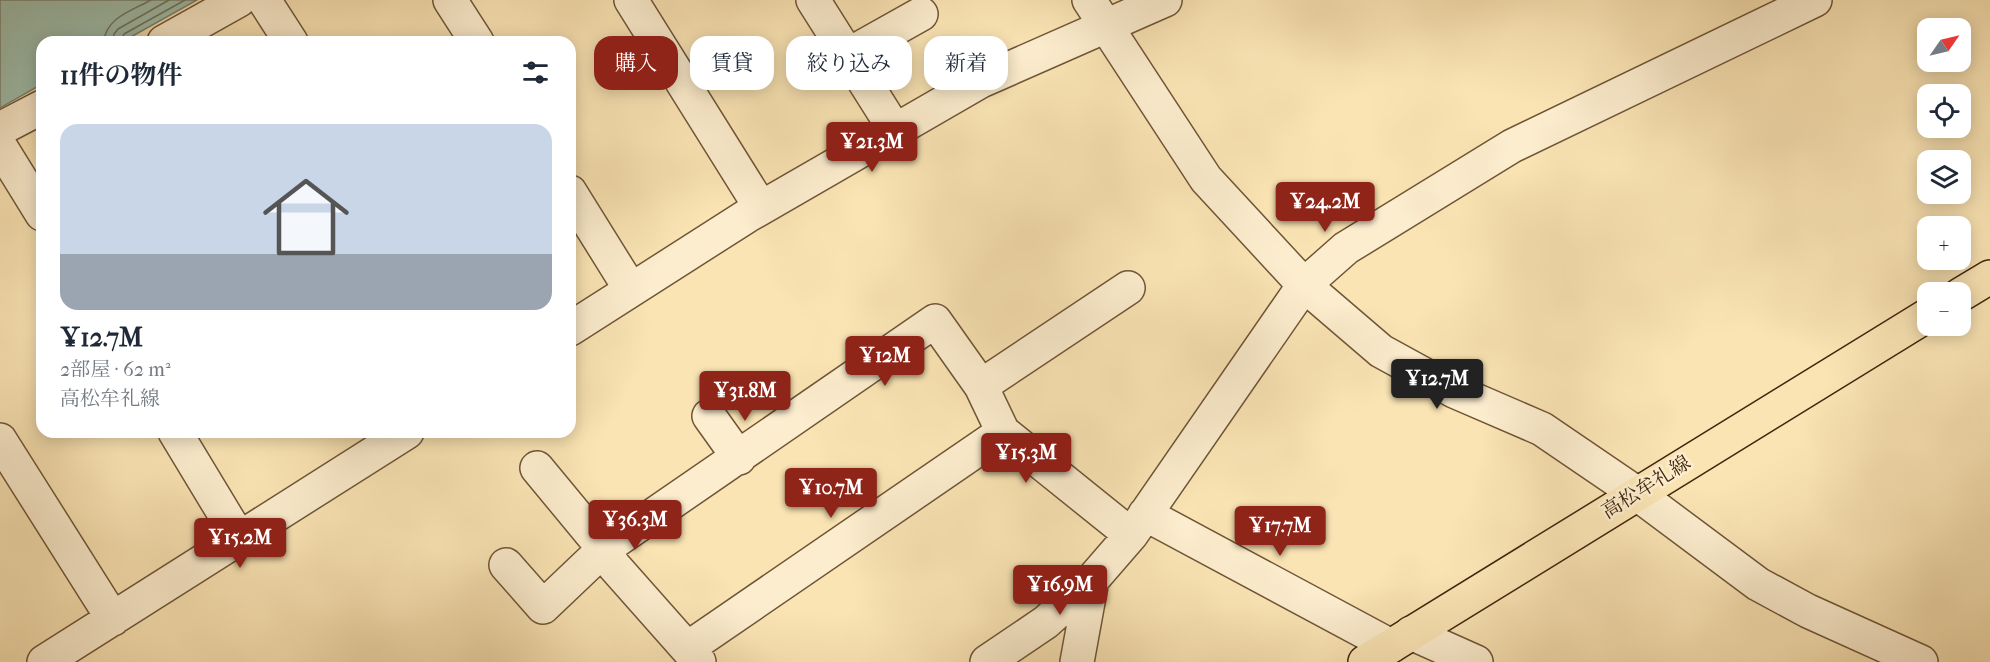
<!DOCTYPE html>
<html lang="ja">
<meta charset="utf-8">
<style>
body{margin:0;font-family:"IM FELL French Canon","Noto Serif JP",serif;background:#f2f2f3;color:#1f2937;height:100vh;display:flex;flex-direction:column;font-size:22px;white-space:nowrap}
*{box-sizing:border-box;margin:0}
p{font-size:20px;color:#747a83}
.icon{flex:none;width:33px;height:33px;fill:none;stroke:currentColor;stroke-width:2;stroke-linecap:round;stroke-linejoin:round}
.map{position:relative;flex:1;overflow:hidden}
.drawer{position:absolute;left:36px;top:36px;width:540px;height:402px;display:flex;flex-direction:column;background:#fff;border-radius:18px;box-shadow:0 3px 15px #0003}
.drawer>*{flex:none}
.top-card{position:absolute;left:594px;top:36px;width:570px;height:54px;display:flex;gap:12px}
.needle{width:39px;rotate:56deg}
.tools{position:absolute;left:1917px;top:18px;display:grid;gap:12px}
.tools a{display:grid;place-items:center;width:54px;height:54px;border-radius:12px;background:#fff;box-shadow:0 3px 15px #0003;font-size:30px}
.price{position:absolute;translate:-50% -51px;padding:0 14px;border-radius:6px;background:#8f2418;color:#fff;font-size:20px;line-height:39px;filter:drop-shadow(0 2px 3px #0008)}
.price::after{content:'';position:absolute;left:50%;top:36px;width:18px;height:14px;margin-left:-9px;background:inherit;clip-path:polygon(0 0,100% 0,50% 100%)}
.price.selected{background:#222;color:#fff}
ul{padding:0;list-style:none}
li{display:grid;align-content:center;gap:12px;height:318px;padding:0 24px}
li span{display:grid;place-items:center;height:186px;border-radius:18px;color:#555}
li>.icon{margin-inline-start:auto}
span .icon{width:108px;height:108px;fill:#fffc;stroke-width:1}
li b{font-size:26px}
h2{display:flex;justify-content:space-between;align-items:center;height:72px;padding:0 24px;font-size:26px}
.chip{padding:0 21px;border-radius:18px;background:#fff;box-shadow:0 3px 15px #0003;font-size:21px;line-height:54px}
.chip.selected{background:#8f2418;color:#fff}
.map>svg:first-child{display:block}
.water{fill:#9ebfad;stroke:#79816d;stroke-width:1.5}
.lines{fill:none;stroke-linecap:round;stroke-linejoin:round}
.shore{stroke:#70725d;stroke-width:1.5}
.minor-casing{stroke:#6f5537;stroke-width:36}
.major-casing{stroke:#41250d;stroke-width:36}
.minor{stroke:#fcedce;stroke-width:33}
.major{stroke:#fae4b4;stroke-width:33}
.labels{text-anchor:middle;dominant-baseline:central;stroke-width:5;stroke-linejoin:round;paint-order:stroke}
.street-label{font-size:20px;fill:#41250d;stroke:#fcedce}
</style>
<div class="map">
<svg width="1990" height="662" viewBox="0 0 1990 662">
<rect width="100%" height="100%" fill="#fae4b4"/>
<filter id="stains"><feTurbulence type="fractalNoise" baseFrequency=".00333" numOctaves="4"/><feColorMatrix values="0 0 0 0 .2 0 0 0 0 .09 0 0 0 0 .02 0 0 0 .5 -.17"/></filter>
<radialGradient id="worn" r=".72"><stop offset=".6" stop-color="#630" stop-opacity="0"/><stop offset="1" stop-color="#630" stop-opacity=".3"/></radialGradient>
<path class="water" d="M 0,0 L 197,0 L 122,42 L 42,42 L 42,84 L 0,108 Z"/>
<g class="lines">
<path class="shore" d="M 104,42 C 105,18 133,10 151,0
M 113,42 L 114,34 L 118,29 L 169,0
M 120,42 L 124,34 L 185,0"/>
<defs>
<path id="minor" d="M 264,0 L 291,42
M 450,0 L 477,42
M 631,0 L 761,208
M 813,0 L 895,130
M 1089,0 L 1206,179 L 1304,285 L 1381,351 L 1454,391 L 1542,429 L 1636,493 L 1758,584 L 1808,611 L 1921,662
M 164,42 L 239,0
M 848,55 L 921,14
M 0,129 L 42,107
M 0,146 L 42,214
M 570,192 L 631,290
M 570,329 L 747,216 L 981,81 L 1165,0
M 981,386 L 1003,432 L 1131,535
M 709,416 L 739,458
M 175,432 L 239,538
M 0,440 L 113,619
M 537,468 L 604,549 L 614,566 L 699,662
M 1145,514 L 1391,646
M 506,565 L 543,607 L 604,549 L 935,321 L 981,386 L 1128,288
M 1411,633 L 1476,662
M 688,648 L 1003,432
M 44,662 L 407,432
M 987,662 L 1046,622 L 1092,580 L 1131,535 L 1304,285 L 1346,248 L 1512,146 L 1815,0
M 1077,662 L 1092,580"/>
<path id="major" d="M 1960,295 L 1990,277
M 1365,662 L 1928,315"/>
</defs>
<use href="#minor" class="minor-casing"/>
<use href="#major" class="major-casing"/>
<use href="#minor" class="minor"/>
<use href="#major" class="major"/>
</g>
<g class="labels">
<g class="street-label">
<text transform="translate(1646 487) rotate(-32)">高松牟礼線</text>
</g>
</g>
<rect width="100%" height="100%" filter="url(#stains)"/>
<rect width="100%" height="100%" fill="url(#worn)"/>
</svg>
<div class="tools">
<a><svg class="needle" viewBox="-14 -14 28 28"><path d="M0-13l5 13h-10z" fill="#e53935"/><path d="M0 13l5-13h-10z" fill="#747a83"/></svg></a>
<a><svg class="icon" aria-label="locate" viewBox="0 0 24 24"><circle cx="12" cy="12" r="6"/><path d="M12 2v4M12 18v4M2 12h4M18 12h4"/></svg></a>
<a><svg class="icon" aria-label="layers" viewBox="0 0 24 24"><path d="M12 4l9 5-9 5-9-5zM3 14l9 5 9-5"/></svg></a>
<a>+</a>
<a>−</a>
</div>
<b class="price" style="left:872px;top:173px">¥21.3M</b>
<b class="price" style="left:1325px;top:233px">¥24.2M</b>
<b class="price" style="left:885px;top:387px">¥12M</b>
<b class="price selected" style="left:1437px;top:410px">¥12.7M</b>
<b class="price" style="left:745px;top:422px">¥31.8M</b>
<b class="price" style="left:1026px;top:484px">¥15.3M</b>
<b class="price" style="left:831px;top:519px">¥10.7M</b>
<b class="price" style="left:635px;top:551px">¥36.3M</b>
<b class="price" style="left:1280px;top:557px">¥17.7M</b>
<b class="price" style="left:240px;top:569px">¥15.2M</b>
<b class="price" style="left:1060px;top:616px">¥16.9M</b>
<div class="top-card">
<a class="chip selected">購入</a>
<a class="chip">賃貸</a>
<a class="chip">絞り込み</a>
<a class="chip">新着</a>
</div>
<section class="drawer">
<h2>11件の物件<svg class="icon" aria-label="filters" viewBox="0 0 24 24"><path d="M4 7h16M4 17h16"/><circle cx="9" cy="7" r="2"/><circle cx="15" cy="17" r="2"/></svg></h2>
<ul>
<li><span style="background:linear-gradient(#c9d6e8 70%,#9aa5b1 0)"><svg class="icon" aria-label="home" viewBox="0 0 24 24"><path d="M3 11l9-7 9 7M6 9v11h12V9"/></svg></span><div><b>¥12.7M</b><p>2部屋 · 62 m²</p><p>高松牟礼線</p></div></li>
</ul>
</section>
</div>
